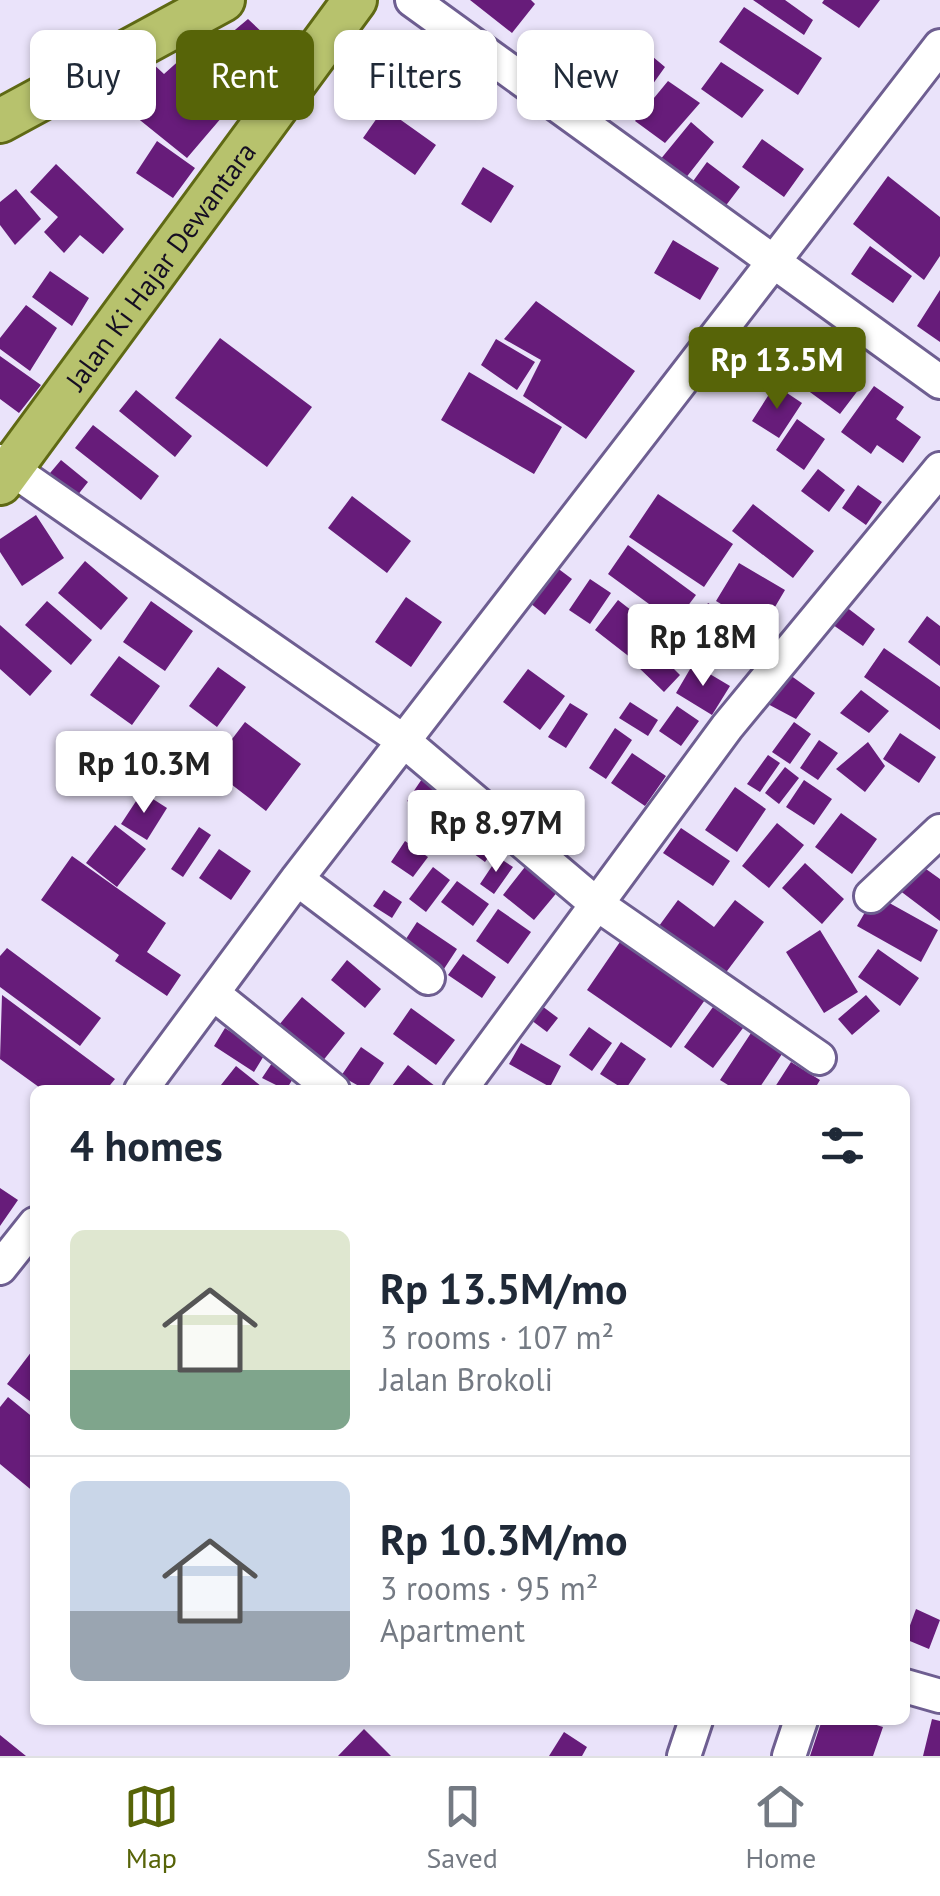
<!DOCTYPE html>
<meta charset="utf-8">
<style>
body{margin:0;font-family:"PT Sans",sans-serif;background:#f6f6f7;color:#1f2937;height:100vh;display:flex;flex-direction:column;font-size:38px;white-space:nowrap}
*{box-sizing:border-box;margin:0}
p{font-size:32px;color:#747a83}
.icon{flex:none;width:55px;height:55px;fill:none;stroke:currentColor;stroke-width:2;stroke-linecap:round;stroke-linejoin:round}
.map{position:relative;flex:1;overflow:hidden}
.sheet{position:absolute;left:30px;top:1085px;width:880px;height:640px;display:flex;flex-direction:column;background:#fff;border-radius:15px;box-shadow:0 2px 8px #0004}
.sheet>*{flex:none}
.guide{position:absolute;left:30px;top:30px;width:880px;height:90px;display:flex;gap:20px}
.price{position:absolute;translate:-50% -85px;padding:0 22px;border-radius:10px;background:#fff;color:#222;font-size:32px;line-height:65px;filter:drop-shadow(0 2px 5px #0008)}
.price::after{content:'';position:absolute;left:50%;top:60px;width:30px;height:22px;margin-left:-15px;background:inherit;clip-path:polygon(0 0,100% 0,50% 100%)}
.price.current{background:#576408;color:#fff}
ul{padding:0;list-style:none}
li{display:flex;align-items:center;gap:30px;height:250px;padding:0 40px}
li+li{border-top:2px solid #e0e1e3}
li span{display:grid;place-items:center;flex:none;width:280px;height:200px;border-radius:15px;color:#555}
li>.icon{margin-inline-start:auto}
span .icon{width:120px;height:120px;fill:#fffc;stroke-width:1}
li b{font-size:42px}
h2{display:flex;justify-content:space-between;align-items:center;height:120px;padding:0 40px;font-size:42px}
.chip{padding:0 35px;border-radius:15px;background:#fff;box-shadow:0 2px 8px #0004;font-size:35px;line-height:90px}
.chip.current{background:#576408;color:#fff}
.tab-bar{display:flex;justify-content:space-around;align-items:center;height:140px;border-top:2px solid #e0e1e3;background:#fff;font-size:28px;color:#747a83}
.tab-bar a{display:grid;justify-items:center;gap:5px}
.tab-bar .current{color:#576408}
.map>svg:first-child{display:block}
.building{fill:#671c7a}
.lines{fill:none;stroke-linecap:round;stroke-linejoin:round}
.minor-casing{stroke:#6e5e91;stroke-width:38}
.major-casing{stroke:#5f6914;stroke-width:48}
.minor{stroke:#fff;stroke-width:32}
.major{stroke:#b7c26d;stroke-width:42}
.labels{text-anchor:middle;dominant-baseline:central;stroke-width:10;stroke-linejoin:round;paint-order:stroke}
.street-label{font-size:28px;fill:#150e22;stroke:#f6f2fe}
</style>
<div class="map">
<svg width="940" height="1756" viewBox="0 0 940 1756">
<rect width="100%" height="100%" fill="#eae3fa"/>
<path class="building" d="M 470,0 L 531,0 L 535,4 L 512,33 Z
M 753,0 L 785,0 L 813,20 L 804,35 Z
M 824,0 L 880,0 L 859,28 L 822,3 Z
M 744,7 L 822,58 L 798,95 L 719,42 Z
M 248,19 L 280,49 L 187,158 L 110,96 L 150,61 L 164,74 L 202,40 L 211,50 Z
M 573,31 L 597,50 L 580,77 L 554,55 Z
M 628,36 L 665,67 L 630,116 L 585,86 Z
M 409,40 L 455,77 L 427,111 L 381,74 Z
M 721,62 L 764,90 L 742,118 L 701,89 Z
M 668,81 L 700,103 L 665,143 L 635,121 Z
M 384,108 L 436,145 L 415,175 L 363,138 Z
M 691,122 L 714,142 L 681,184 L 655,166 Z
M 762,139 L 804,169 L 784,197 L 742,167 Z
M 157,141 L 195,168 L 173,198 L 136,173 Z
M 707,162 L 740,187 L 724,208 L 691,184 Z
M 56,164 L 124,229 L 103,254 L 80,235 L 64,253 L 44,232 L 58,217 L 30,192 Z
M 483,167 L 514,186 L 491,223 L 461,204 Z
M 888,176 L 940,217 L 940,256 L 924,280 L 853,224 Z
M 16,189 L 41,219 L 15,245 L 0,225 L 0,202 Z
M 673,240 L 719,268 L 700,300 L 654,273 Z
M 870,246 L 912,276 L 893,303 L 851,274 Z
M 50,271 L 89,298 L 72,326 L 32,297 Z
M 940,290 L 940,342 L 917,326 Z
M 536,301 L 635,371 L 586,439 L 523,396 L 541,360 L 504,339 Z
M 26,305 L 57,328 L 30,371 L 0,349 L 0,338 Z
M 784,330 L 813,350 L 792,381 L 763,361 Z
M 220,338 L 312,407 L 267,467 L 175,398 Z
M 496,339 L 535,362 L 517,390 L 481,365 Z
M 0,356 L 41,385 L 19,413 L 0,399 Z
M 822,362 L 859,389 L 840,414 L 803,387 Z
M 469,372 L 562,427 L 534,474 L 441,420 Z
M 775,385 L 802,403 L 779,438 L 752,421 Z
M 874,386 L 904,407 L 896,419 L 921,437 L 903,463 L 877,445 L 871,454 L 841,432 Z
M 136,390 L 192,436 L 175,457 L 119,411 Z
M 797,419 L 825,439 L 804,470 L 776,450 Z
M 93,425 L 159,476 L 141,500 L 75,448 Z
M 61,460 L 88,482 L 73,501 L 45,479 Z
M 818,469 L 845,490 L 829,512 L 801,491 Z
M 858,485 L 882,502 L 866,525 L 842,508 Z
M 658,494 L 733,544 L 704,587 L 629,537 Z
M 352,496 L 411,541 L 387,573 L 328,528 Z
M 753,504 L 814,551 L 793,578 L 732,531 Z
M 36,515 L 64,558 L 22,586 L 0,552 L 0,539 Z
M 628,545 L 696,595 L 675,623 L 608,574 Z
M 85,561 L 128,598 L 101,630 L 58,593 Z
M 739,563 L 785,590 L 762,629 L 716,601 Z
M 552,564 L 572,579 L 545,615 L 525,599 Z
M 590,579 L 611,593 L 590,624 L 569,610 Z
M 406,597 L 442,622 L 411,667 L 375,642 Z
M 618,600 L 654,628 L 631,658 L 595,630 Z
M 47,601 L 92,640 L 71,665 L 25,625 Z
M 151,601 L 193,631 L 165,671 L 123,642 Z
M 708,603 L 755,630 L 733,668 L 685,641 Z
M 841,603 L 875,629 L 863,646 L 826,620 Z
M 927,616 L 940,626 L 940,666 L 908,642 Z
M 0,625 L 52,671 L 30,696 L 0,669 Z
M 653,648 L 680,675 L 664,692 L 636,665 Z
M 884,648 L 940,687 L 940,730 L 864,677 Z
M 119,656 L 160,686 L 132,725 L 90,695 Z
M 693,664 L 730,686 L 712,715 L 676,693 Z
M 218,667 L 246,687 L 217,727 L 189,706 Z
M 528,669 L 565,696 L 540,730 L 503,702 Z
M 790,675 L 815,693 L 796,719 L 764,702 Z
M 861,690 L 889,711 L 869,733 L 840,713 Z
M 630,702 L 658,720 L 648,736 L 619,718 Z
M 570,703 L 588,714 L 566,748 L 548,737 Z
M 677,706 L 699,721 L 681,746 L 659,731 Z
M 245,722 L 301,764 L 266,811 L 210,768 Z
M 794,722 L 811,734 L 790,764 L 772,752 Z
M 615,728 L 632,740 L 606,779 L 589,768 Z
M 900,733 L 936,757 L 919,783 L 883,759 Z
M 819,740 L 838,753 L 818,780 L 800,768 Z
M 868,742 L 885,766 L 865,792 L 836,769 Z
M 632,753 L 666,776 L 645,806 L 611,783 Z
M 768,755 L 780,763 L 760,792 L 747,784 Z
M 785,767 L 799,778 L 779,804 L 765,793 Z
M 424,776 L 447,792 L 430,816 L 407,801 Z
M 804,780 L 832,799 L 814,825 L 786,807 Z
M 735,787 L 766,809 L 737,852 L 705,830 Z
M 142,792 L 167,808 L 147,840 L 121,824 Z
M 451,797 L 469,809 L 453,833 L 435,821 Z
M 841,813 L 877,839 L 852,874 L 815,847 Z
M 481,818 L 504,835 L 485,862 L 462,845 Z
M 777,823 L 804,845 L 769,888 L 742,866 Z
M 115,825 L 146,849 L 117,887 L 86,863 Z
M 199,827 L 211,835 L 183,877 L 171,869 Z
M 681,828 L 730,861 L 713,886 L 663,853 Z
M 405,841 L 428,857 L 413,877 L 391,862 Z
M 219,849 L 251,871 L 231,900 L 199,878 Z
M 72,856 L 166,923 L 147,952 L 181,975 L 167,996 L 115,961 L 119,955 L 41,900 Z
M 498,857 L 513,867 L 494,894 L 480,884 Z
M 532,858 L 564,884 L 534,920 L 503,895 Z
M 805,863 L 844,899 L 822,924 L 782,888 Z
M 919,864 L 940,879 L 940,921 L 899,890 Z
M 433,867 L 450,880 L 426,912 L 409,899 Z
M 457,881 L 489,904 L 473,926 L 441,902 Z
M 384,890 L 402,902 L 392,918 L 373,906 Z
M 875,895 L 938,930 L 921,962 L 857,926 Z
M 678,900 L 714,927 L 735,900 L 764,922 L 721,979 L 692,957 L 696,952 L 659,926 Z
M 498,909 L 531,932 L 508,964 L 476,941 Z
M 417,922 L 457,949 L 440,975 L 400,948 Z
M 820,930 L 858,992 L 824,1013 L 786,952 Z
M 622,939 L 707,997 L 671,1048 L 587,990 Z
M 7,948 L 101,1018 L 80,1046 L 0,987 L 0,956 Z
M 878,949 L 919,978 L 900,1006 L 858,977 Z
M 463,954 L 496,977 L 482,998 L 448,975 Z
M 347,960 L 381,989 L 365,1008 L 331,980 Z
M 2,995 L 115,1079 L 106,1090 L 43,1090 L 0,1059 Z
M 866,995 L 880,1011 L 852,1035 L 838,1019 Z
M 302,997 L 345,1033 L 318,1067 L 274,1031 Z
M 542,1006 L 558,1018 L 547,1032 L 531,1020 Z
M 713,1007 L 743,1028 L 713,1068 L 684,1047 Z
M 411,1008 L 455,1040 L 436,1065 L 393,1034 Z
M 589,1027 L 612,1043 L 592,1071 L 569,1055 Z
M 225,1028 L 265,1054 L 254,1072 L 214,1046 Z
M 751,1033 L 782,1054 L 758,1090 L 736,1090 L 720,1080 Z
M 621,1042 L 646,1059 L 625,1090 L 600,1074 Z
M 521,1043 L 561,1066 L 550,1087 L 509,1064 Z
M 361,1047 L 384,1063 L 366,1090 L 341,1076 Z
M 791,1062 L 820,1080 L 814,1090 L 773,1090 Z
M 272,1063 L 294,1077 L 286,1090 L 262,1078 Z
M 408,1065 L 440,1090 L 389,1090 Z
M 236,1066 L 266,1090 L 217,1090 Z
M 0,1188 L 18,1200 L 0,1226 Z
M 35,1347 L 35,1405 L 7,1384 Z
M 8,1397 L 35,1419 L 35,1493 L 0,1464 L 0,1407 Z
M 916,1609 L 940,1620 L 929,1649 L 905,1639 Z
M 932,1719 L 940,1721 L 940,1756 L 923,1756 Z
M 822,1720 L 861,1720 L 883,1727 L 873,1756 L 810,1756 Z
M 364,1729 L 391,1756 L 338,1756 Z
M 564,1732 L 587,1747 L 582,1756 L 549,1756 Z
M 0,1735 L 26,1756 L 0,1756 Z"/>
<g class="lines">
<defs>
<path id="minor" d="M 412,0 L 940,382
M 0,461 L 405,742 L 594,902 L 819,1058
M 297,879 L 428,978
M 871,896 L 940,831
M 215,995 L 333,1090
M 141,1090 L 297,879 L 940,46
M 460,1090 L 727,727 L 940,469
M 0,1268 L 35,1224
M 905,1686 L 940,1696
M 684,1756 L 696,1720
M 789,1756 L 801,1720"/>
<g id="major">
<path d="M 0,121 L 223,0"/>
<path id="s1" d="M 0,483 L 355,0"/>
</g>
</defs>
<use href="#minor" class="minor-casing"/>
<use href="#major" class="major-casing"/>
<use href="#minor" class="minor"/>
<use href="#major" class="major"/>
</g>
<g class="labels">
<g class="street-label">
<text stroke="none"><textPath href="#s1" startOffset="270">Jalan Ki Hajar Dewantara</textPath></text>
</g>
</g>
</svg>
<b class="price current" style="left:777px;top:412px">Rp 13.5M</b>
<b class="price" style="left:703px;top:689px">Rp 18M</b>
<b class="price" style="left:144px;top:816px">Rp 10.3M</b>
<b class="price" style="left:496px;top:875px">Rp 8.97M</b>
<div class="guide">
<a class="chip">Buy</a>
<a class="chip current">Rent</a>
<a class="chip">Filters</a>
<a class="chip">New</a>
</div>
<section class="sheet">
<h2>4 homes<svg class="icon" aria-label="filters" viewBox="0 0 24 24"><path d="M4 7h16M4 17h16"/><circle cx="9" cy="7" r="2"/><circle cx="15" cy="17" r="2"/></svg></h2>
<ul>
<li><span style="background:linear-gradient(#dfe7d0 70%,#7fa58c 0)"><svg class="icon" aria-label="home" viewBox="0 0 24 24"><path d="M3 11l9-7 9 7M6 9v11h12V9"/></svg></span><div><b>Rp 13.5M/mo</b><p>3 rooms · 107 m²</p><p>Jalan Brokoli</p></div></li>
<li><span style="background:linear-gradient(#c9d6e8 65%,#9aa5b1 0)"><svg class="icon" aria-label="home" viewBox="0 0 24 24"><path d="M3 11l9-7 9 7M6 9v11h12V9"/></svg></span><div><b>Rp 10.3M/mo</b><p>3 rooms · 95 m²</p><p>Apartment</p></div></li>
</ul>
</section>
</div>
<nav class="tab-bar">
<a class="current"><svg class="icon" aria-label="map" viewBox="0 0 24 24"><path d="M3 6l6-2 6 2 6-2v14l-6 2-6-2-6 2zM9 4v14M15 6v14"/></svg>Map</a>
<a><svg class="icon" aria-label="saved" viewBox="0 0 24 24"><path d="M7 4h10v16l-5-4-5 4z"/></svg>Saved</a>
<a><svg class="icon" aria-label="home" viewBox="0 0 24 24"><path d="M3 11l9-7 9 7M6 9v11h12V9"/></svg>Home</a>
</nav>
